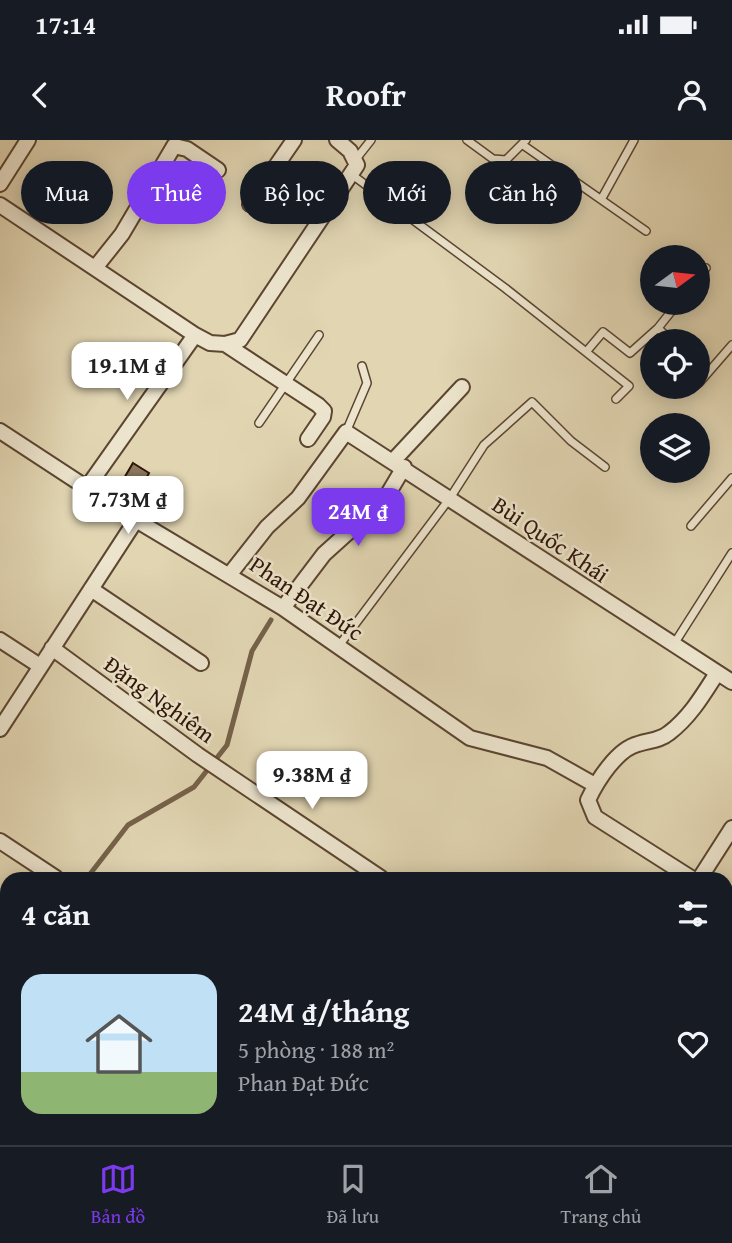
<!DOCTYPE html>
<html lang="vi">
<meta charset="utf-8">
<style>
body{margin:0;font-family:"Gentium Book Plus",serif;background:#20242c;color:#f1f3f6;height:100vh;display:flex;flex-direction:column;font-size:26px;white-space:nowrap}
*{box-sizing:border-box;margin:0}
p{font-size:23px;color:#9ea1a6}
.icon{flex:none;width:38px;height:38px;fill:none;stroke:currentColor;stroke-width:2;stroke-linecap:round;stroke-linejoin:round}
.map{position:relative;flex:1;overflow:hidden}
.sheet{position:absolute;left:0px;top:732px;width:733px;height:275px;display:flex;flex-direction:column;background:#171b24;border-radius:21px 21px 0 0;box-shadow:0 4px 18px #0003}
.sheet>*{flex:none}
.hud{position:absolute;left:21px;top:21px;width:691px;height:63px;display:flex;gap:14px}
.needle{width:46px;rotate:75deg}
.tools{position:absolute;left:640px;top:105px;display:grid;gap:14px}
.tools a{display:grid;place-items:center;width:70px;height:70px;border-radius:50%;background:#171b24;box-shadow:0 4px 18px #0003;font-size:35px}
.price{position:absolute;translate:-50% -60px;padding:0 16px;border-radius:14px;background:#fff;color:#222;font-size:23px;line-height:46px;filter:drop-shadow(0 2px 4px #0008)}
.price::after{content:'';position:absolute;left:50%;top:42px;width:21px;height:16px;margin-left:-10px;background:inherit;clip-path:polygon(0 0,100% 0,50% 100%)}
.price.current{background:#7c3aed;color:#fff}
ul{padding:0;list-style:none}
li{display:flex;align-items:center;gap:21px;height:175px;padding:0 21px}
li span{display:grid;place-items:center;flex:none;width:196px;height:140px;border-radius:21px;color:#555}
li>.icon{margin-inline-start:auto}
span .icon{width:84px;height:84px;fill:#fffc;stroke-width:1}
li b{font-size:30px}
h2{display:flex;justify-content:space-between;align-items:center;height:84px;padding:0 21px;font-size:30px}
.chip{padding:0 24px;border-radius:32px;background:#171b24;box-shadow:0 4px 18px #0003;font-size:24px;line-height:63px}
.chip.current{background:#7c3aed;color:#fff}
.status{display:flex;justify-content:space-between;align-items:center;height:49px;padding:0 35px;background:#171b24;direction:ltr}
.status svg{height:19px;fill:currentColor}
header{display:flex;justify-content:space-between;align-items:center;height:91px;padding:0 21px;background:#171b24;font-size:32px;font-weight:700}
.menu{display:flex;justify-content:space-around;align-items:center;height:98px;border-top:2px solid #363941;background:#171b24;font-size:19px;color:#9ea1a6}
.menu a{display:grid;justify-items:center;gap:4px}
.menu .current{color:#7c3aed}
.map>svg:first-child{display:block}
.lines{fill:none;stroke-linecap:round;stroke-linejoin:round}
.stream{stroke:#75614a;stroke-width:5}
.building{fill:#8c795f;stroke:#2f1506;stroke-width:2}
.lane-casing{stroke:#5c4531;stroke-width:10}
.street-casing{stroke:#5c4531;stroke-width:18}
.lane{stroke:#ece4cd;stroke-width:7}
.street{stroke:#ece4cd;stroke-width:14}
.labels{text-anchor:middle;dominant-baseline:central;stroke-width:5;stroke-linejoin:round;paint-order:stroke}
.street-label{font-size:23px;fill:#2f1506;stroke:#ece4cd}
</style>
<div class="status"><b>17:14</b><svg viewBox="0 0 49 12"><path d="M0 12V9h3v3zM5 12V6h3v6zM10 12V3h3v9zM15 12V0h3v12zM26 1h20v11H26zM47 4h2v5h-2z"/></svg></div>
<header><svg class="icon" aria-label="back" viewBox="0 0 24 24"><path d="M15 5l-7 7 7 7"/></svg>Roofr<svg class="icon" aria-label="person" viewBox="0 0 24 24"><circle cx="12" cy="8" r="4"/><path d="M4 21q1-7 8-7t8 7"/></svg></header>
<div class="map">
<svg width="732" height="1005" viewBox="0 0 732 1005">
<rect width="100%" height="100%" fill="#e1d5b2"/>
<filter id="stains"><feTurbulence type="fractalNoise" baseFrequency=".00286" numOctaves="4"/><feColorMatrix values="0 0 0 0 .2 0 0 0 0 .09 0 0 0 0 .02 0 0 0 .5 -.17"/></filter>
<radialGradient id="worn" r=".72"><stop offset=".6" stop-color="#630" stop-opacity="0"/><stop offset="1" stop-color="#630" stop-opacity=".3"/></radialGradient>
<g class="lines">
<path class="stream" d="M 87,738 L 128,685 L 194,647 L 227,605 L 252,511 L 271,480
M 0,798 L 7,791
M 0,832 L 7,835
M 86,999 L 86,1003"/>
</g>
<path class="building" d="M 133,323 L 149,333 L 140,350 L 123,340 Z"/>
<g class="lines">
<defs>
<path id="lane" d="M 467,0 L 493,19 L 506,20 L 526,0
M 523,5 L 646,91
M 356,19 L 371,0
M 351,34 L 505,148 L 629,246 L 616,259
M 602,58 L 634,0
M 698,137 L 706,128
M 658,188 L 678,163
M 586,212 L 603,192 L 630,213 L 658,188 L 671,201
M 699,243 L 732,205
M 259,283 L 319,195
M 346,292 L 367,243 L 362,226
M 691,386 L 732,338
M 674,504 L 732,413
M 338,507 L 450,358 L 484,305 L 532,262 L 571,301 L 605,327"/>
<path id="street" d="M 0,44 L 28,0
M 250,64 L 294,0
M 0,65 L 195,195 L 210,203 L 225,204 L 318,265 L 324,271 L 323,277 L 308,299
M 95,128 L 122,94 L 174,6 L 187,9 L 218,30
M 225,204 L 240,200 L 357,25 L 350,11 L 337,0
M 0,291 L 136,380 L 283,468 L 470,598 L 547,618 L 595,645
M 394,320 L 462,247
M 86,349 L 195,195
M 230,434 L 267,387 L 298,358 L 346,292 L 732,542
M 91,449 L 201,523
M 283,468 L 324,414 L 385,359 L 404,327
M 0,500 L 40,526
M 52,508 L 198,615 L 381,738
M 0,589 L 136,380
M 0,701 L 56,738
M 691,738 L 595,677 L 588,660 C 597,641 617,609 638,604 C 650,600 659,601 669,593 C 690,577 703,555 717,533
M 700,738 L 732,688
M 726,764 L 732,766
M 0,914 L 7,919
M 455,999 L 464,1005
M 533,1005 L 537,999"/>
</defs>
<use href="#lane" class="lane-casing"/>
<use href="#street" class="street-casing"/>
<use href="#lane" class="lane"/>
<use href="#street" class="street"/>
</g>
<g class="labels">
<g class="street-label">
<text transform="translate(551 399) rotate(34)">Bùi Quốc Khái</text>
<text transform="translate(307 458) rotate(34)">Phan Đạt Đức</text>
<text transform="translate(160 559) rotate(36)">Đặng Nghiêm</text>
</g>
</g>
<rect width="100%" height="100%" filter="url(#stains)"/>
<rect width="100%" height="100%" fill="url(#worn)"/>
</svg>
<div class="tools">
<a><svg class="needle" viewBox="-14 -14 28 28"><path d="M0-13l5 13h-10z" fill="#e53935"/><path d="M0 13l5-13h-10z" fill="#9ea1a6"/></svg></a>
<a><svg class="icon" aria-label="locate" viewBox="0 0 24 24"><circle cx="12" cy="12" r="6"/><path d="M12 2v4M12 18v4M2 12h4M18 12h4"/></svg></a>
<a><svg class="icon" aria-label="layers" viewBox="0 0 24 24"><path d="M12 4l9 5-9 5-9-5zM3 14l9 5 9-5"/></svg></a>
</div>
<b class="price" style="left:127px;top:262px">19.1M ₫</b>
<b class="price" style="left:128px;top:396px">7.73M ₫</b>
<b class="price current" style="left:358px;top:408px">24M ₫</b>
<b class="price" style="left:312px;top:671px">9.38M ₫</b>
<div class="hud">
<a class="chip">Mua</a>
<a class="chip current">Thuê</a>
<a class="chip">Bộ lọc</a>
<a class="chip">Mới</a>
<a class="chip">Căn hộ</a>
</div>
<section class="sheet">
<h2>4 căn<svg class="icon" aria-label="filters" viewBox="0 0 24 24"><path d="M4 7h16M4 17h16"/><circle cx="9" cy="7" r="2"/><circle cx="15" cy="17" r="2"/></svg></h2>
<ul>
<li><span style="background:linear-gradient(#bfe0f5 70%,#8fb573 0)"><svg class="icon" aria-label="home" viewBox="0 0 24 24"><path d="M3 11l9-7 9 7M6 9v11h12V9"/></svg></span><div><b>24M ₫/tháng</b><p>5 phòng · 188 m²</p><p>Phan Đạt Đức</p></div><svg class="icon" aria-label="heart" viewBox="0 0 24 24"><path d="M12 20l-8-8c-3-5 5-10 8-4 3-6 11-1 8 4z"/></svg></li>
</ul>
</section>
</div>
<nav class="menu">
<a class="current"><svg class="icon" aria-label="map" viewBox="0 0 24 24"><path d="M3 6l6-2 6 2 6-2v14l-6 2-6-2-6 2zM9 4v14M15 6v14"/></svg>Bản đồ</a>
<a><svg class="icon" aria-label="saved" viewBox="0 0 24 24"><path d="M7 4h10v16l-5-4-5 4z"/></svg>Đã lưu</a>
<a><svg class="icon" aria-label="home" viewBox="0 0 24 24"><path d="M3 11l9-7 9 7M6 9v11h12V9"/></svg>Trang chủ</a>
</nav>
